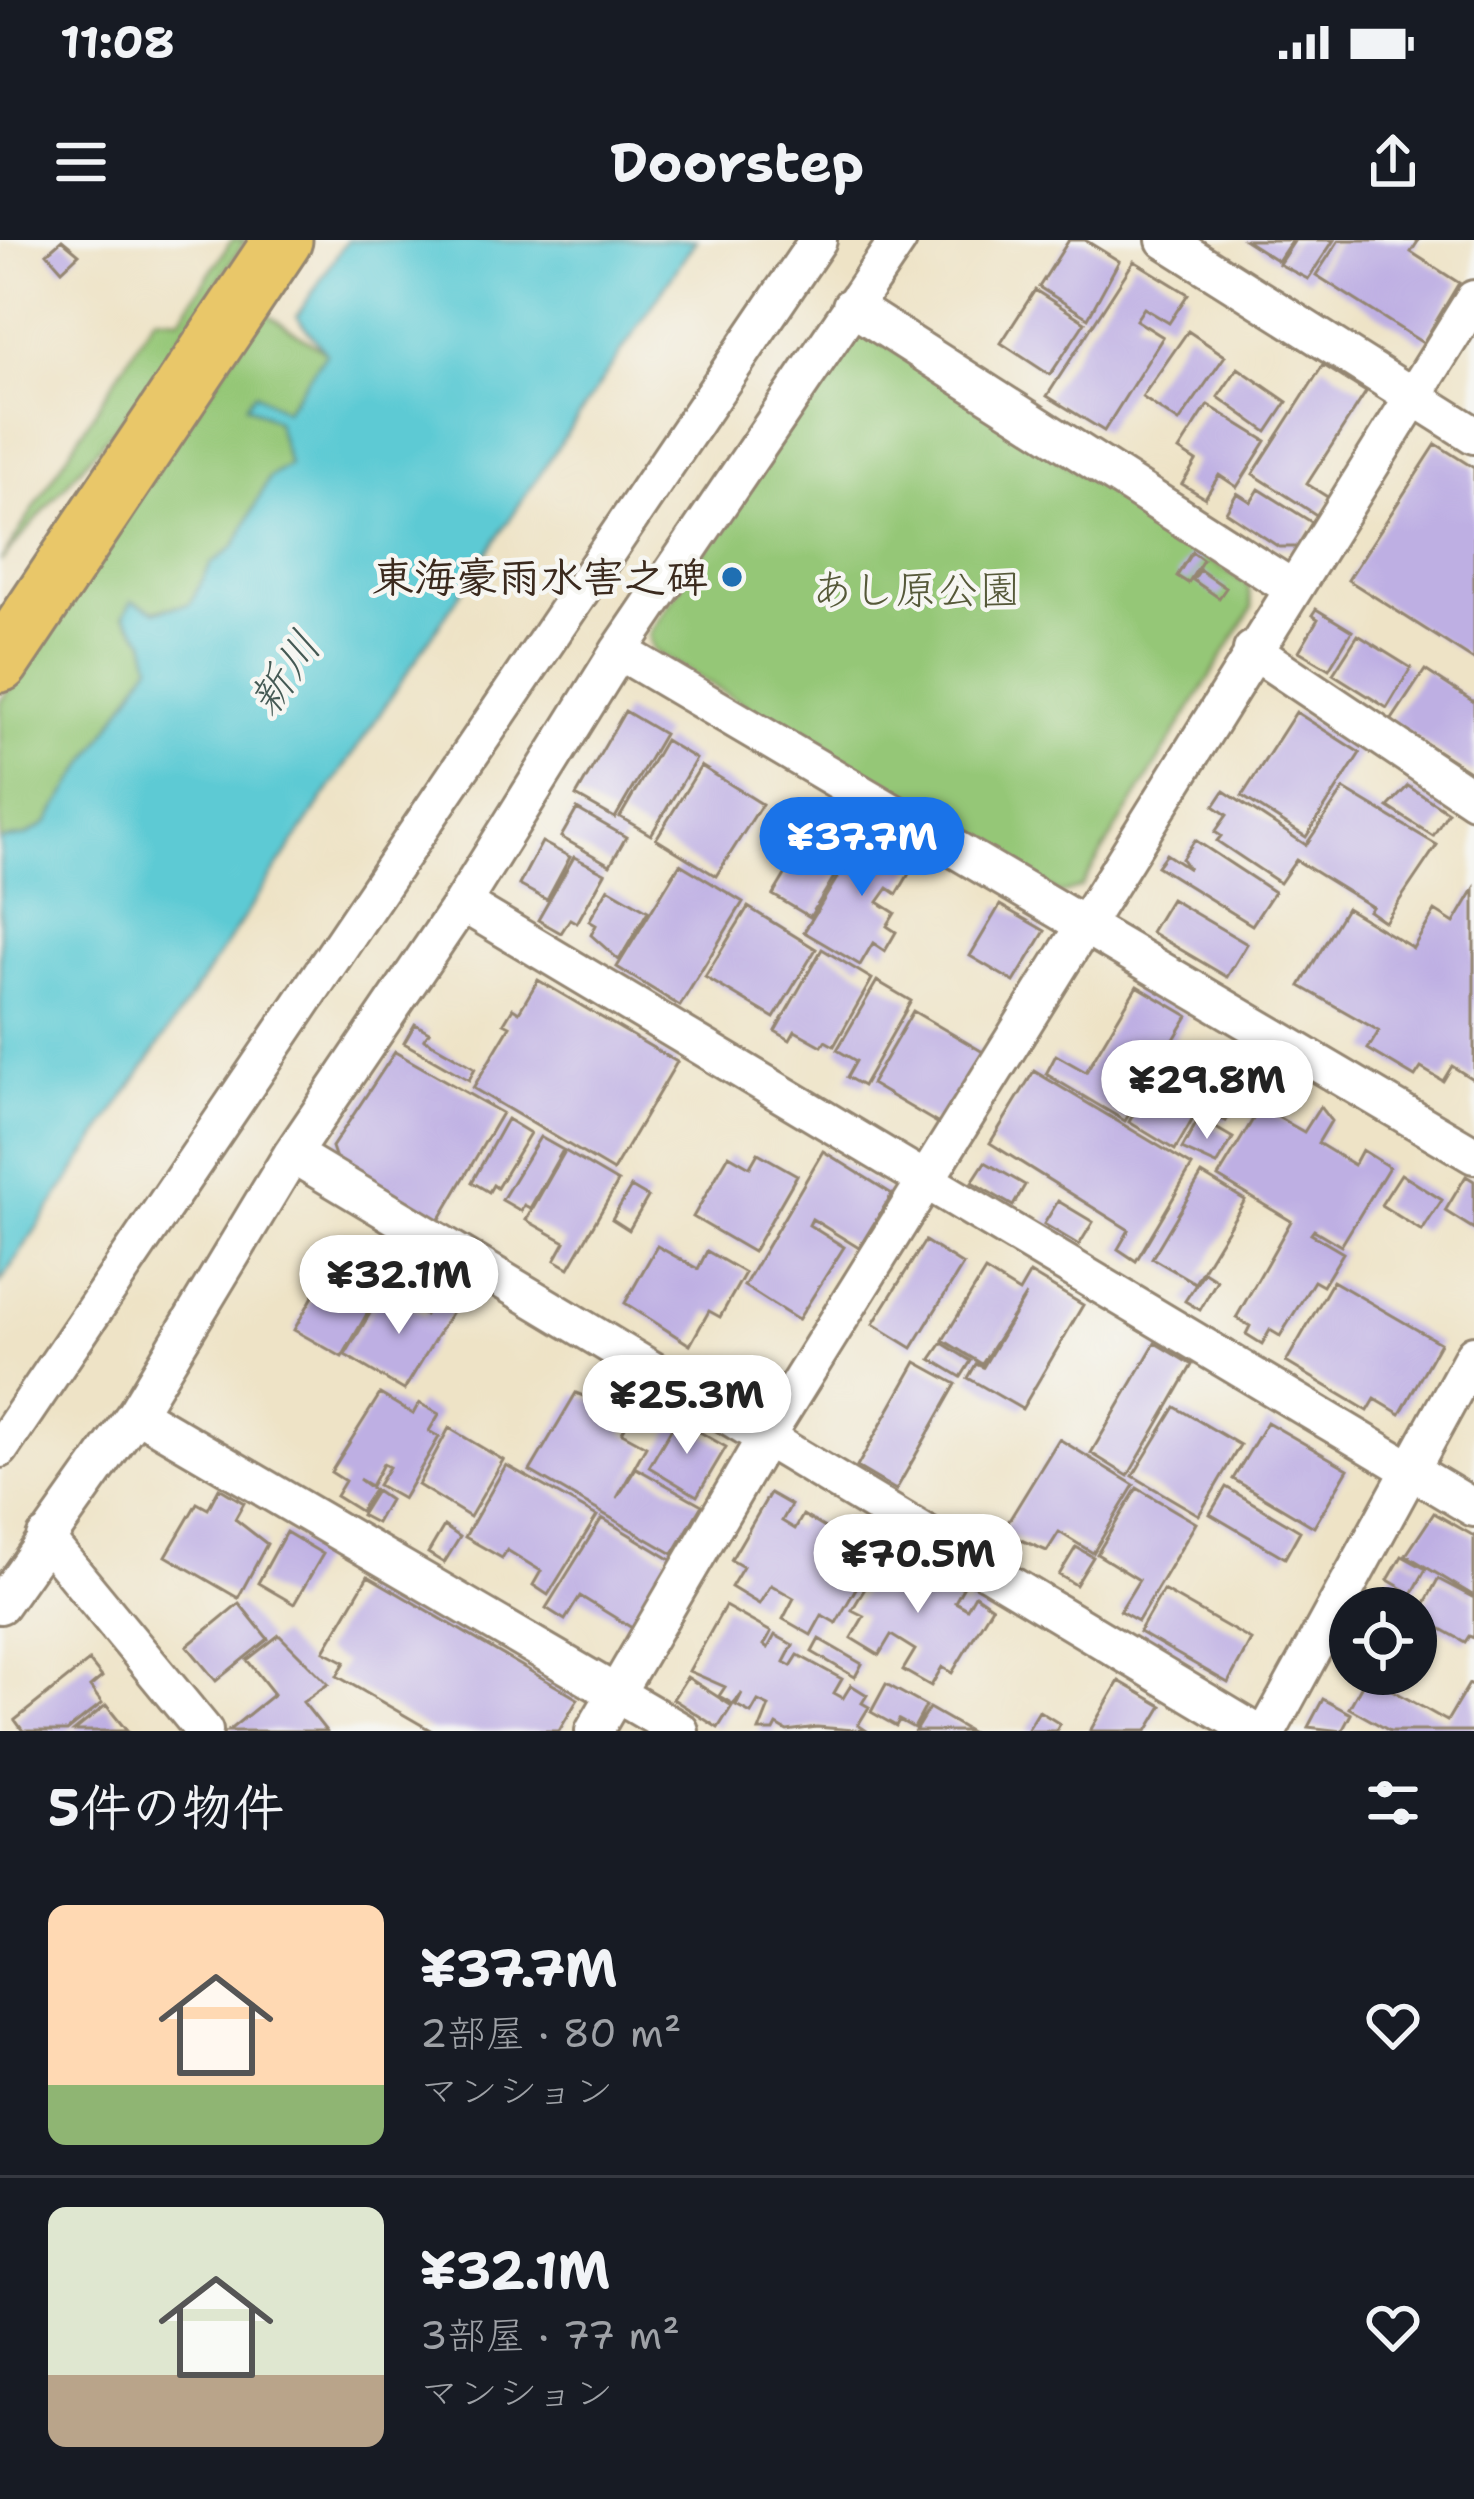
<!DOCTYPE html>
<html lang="ja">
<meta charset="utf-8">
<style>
body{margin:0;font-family:"Shantell Sans","Klee One",sans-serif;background:#20242c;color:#f1f3f6;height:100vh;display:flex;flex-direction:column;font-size:45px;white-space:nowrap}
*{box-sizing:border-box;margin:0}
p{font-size:39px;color:#9ea1a6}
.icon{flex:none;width:66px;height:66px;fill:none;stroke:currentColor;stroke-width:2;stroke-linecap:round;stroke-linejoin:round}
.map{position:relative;height:1491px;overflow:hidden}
.sheet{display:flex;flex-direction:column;background:#171b24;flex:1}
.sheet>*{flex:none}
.buttons{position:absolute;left:1329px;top:1347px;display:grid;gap:24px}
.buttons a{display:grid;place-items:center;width:108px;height:108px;border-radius:50%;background:#171b24;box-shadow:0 3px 9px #0004;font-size:60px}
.price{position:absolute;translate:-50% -102px;padding:0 27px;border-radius:42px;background:#fff;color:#222;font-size:39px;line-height:78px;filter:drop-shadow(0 3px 6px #0008)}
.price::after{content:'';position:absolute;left:50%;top:72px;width:36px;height:27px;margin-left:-18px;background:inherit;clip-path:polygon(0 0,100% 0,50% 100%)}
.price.current{background:#1a73e8;color:#fff}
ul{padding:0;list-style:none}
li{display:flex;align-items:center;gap:36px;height:300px;padding:0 48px}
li+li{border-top:3px solid #363941}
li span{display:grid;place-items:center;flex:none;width:336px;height:240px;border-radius:18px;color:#555}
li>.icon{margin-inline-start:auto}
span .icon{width:144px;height:144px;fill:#fffc;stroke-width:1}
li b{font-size:51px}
h2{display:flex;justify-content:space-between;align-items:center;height:144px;padding:0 48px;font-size:51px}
.status{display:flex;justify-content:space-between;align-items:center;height:84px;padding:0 60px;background:#171b24;direction:ltr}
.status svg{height:33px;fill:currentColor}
header{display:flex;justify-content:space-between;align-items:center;height:156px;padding:0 48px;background:#171b24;font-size:54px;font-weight:700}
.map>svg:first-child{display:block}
.green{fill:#95c777;stroke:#68784a;stroke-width:3}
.water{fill:#5dcad4;stroke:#4c7a79;stroke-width:3}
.building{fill:#beafe3}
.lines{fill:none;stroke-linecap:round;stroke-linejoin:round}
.minor-casing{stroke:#948672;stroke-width:42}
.primary-casing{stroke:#948672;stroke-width:63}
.minor{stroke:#fff;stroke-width:36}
.primary{stroke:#e9c769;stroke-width:57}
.poi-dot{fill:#1f6fb2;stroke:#f6f6f2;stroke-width:4.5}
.labels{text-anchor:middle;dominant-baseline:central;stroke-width:9;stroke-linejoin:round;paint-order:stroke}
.poi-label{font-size:42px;font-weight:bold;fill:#3b2a1e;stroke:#f6f6f2;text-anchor:end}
.park-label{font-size:42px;fill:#565939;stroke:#f6f6f2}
.water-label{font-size:45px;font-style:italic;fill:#455a55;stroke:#f6f6f2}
</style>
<div class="status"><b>11:08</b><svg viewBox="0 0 49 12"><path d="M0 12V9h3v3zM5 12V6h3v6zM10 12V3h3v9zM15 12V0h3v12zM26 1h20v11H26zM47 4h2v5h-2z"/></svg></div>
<header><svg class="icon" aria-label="menu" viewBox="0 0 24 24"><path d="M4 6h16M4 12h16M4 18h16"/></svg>Doorstep<svg class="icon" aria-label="share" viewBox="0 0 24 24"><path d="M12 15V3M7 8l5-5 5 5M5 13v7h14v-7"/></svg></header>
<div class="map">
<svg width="1474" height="1491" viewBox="0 0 1474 1491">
<rect width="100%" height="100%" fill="#f6f6f2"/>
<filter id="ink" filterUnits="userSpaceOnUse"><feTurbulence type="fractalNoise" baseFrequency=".00833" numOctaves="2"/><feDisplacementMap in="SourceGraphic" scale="24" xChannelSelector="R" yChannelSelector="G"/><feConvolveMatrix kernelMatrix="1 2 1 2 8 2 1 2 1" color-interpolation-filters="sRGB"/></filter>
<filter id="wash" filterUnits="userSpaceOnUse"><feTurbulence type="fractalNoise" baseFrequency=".004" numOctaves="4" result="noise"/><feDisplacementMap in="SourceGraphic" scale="48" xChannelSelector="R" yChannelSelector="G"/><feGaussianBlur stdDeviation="2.7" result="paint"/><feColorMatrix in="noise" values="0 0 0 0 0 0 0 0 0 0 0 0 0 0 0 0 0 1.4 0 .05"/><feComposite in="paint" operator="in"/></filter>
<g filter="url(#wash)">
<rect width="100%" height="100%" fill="#eee3c6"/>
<path class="green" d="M 232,0 L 246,0 L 137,162 L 0,322 L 155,76 L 180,78 Z
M 263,71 L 327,113 L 285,171 L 247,164 L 277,181 L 289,225 L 269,238 L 235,306 L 211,324 L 190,364 L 124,376 L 145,400 L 151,424 L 47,583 L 25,596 L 0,600 L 0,462 Z
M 855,84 L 1248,345 L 1252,368 L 1081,647 L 1060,654 L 653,410 L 649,394 Z"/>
<path class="water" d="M 347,0 L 696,0 L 0,1043 L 0,600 L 25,596 L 47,583 L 151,424 L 145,400 L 124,375 L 132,361 L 156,371 L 190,364 L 211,324 L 235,306 L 269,238 L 289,225 L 276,181 L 246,165 L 255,153 L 285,171 L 326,113 L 297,76 Z"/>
<g id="blocks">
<path class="building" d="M 62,0 L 79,14 L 62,30 L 47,13 Z
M 1069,0 L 1085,0 L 1119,21 L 1088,78 L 1039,47 Z
M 1245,0 L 1292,0 L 1278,21 Z
M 1295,0 L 1334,0 L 1308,39 L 1279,24 Z
M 1339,0 L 1419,0 L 1411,12 L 1459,43 L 1423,103 L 1316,35 Z
M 1134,21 L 1188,54 L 1169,83 L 1144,68 L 1136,80 L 1163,97 L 1104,191 L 1047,156 Z
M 1035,50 L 1085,82 L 1050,135 L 1001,103 Z
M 1188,91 L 1225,116 L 1179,182 L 1142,157 Z
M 1323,125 L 1366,152 L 1307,244 L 1329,258 L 1318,276 L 1253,234 Z
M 1238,128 L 1287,162 L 1267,192 L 1218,157 Z
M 1208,165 L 1266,201 L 1237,247 L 1219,235 L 1205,258 L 1182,244 L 1196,221 L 1179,210 Z
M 1436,204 L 1474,228 L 1474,420 L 1348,340 Z
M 1259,249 L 1313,283 L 1298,307 L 1279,307 L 1226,272 L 1237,253 L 1251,262 Z
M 1192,312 L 1203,320 L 1188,343 L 1177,336 Z
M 1200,330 L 1226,348 L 1219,358 L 1193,340 Z
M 1316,369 L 1352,391 L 1329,429 L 1299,411 L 1318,379 L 1312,375 Z
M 1358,395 L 1411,428 L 1387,468 L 1333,434 Z
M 1425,430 L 1474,462 L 1474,534 L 1391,481 Z
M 625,471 L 664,494 L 615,578 L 576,556 Z
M 1296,472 L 1360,513 L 1306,597 L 1242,556 Z
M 665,500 L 696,519 L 651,595 L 620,577 Z
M 701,526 L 762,564 L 716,636 L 656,599 Z
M 1408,546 L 1448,572 L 1433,596 L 1388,567 Z
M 1344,549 L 1437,605 L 1385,682 L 1369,671 L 1372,667 L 1296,620 L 1280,643 L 1217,601 L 1221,596 L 1215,592 L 1227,575 L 1214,566 L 1224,551 L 1306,605 Z
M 577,569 L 626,597 L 610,625 L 561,597 Z
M 824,569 L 859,590 L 839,624 L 804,602 Z
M 867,589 L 917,620 L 897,654 L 888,648 L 878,662 L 895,673 L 887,686 L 896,692 L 885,711 L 873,703 L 860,725 L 804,692 Z
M 1195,600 L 1274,652 L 1252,685 L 1157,626 L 1166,614 L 1189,629 L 1182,619 Z
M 542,602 L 570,617 L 547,660 L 519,645 Z
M 803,605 L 840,627 L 810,677 L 773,655 Z
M 574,617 L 605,633 L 577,683 L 570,679 L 561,693 L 538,680 Z
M 680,624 L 743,662 L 680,766 L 617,727 Z
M 608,648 L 648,671 L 619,720 L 591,695 L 596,685 L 589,681 Z
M 1474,649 L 1474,840 L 1452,826 L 1443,841 L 1421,828 L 1415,837 L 1368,809 L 1379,791 L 1300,746 L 1346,668 L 1413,708 L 1435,671 L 1454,683 Z
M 1171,659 L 1247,704 L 1227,737 L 1151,692 Z
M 1000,665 L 1045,691 L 1014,742 L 970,716 Z
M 748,667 L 816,709 L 774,778 L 705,737 Z
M 822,709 L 872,739 L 834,806 L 825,801 L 822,806 L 795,791 L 790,800 L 775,791 Z
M 538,740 L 677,822 L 613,931 L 473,848 L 510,786 L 504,783 L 513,768 L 519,772 Z
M 877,741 L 911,761 L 863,846 L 847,837 L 856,821 L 837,810 Z
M 1137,746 L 1188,776 L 1125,881 L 1046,834 L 1056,815 L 1086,832 Z
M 913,771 L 983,812 L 939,884 L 871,844 Z
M 415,784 L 429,792 L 424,799 L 475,828 L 469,840 L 404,803 Z
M 1175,807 L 1197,821 L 1202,813 L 1226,828 L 1202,869 L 1156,842 Z
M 395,812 L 502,873 L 438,982 L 337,922 L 332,907 Z
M 1227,830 L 1247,842 L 1226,881 L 1203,871 Z
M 1034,831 L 1192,926 L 1136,1021 L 1118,1009 L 1129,990 L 990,903 Z
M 1151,843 L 1198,870 L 1175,910 L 1129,882 Z
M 1275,843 L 1284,848 L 1280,856 L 1286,859 L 1276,876 L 1304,892 L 1320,867 L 1331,881 L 1318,903 L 1354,925 L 1362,910 L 1389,927 L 1341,1006 L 1314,990 L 1311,994 L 1343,1013 L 1323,1046 L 1314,1041 L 1280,1096 L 1270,1090 L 1262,1104 L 1246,1094 L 1250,1086 L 1236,1078 L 1291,981 L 1218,937 Z
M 1199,878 L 1233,898 L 1217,925 L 1182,909 Z
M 507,879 L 530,893 L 497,948 L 493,945 L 489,952 L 472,942 Z
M 540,897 L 563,910 L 530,968 L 524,965 L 521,971 L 502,960 Z
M 565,911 L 618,942 L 569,1028 L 555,1020 L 565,1002 L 526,980 Z
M 823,911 L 892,954 L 859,1008 L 812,979 L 809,985 L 844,1007 L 798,1080 L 744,1046 Z
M 758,913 L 797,935 L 753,1012 L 693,977 L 729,915 L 750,927 Z
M 985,922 L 1025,945 L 1013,966 L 972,942 Z
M 1202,934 L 1245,960 L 1195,1043 L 1152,1018 Z
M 1401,934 L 1442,960 L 1422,991 L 1381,965 Z
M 1466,936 L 1474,941 L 1474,989 L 1445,971 Z
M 631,947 L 648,957 L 629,990 L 612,979 Z
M 1058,961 L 1093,982 L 1079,1005 L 1044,984 Z
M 925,1001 L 963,1025 L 912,1108 L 873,1084 Z
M 342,1005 L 364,1017 L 355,1032 L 382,1048 L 342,1117 L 294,1090 Z
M 657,1006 L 698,1029 L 707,1011 L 745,1033 L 720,1077 L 709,1071 L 690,1105 L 625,1063 Z
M 985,1031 L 1019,1052 L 1030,1033 L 1083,1065 L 1022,1169 L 968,1138 L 976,1124 L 983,1127 L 1026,1055 L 982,1124 L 943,1100 Z
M 1204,1032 L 1217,1040 L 1200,1070 L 1185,1061 Z
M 1333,1041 L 1440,1103 L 1400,1174 L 1375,1159 L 1368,1171 L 1286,1122 Z
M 384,1050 L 425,1075 L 439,1052 L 457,1063 L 404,1150 L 345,1115 Z
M 942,1103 L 971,1121 L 961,1137 L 931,1119 Z
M 1155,1103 L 1192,1125 L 1128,1236 L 1091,1213 Z
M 916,1122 L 956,1144 L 896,1250 L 857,1227 Z
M 576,1153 L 631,1176 L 622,1193 L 646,1206 L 617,1258 L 636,1228 L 702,1265 L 673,1314 L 530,1231 Z
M 380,1154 L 413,1174 L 419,1163 L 439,1174 L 429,1191 L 439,1197 L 403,1259 L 378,1245 L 389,1227 L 383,1224 L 371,1246 L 359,1239 L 374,1250 L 360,1271 L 336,1256 L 345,1241 L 331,1232 Z
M 1175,1167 L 1240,1205 L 1199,1275 L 1133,1236 Z
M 677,1179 L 726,1207 L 697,1256 L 649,1227 Z
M 1267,1182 L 1348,1229 L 1314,1287 L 1233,1239 Z
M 449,1188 L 503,1220 L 470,1277 L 418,1245 Z
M 1059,1199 L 1134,1245 L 1093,1313 L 1059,1292 L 1047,1311 L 1002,1292 Z
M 506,1225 L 597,1276 L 548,1355 L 533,1345 L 541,1331 L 507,1310 L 502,1318 L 465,1297 Z
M 1226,1247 L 1300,1291 L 1285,1318 L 1210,1274 Z
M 219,1248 L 244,1263 L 235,1279 L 267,1304 L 238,1358 L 166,1316 L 197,1263 L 208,1269 Z
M 1137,1248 L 1196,1283 L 1138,1381 L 1120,1371 L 1139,1340 L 1097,1314 Z
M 376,1251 L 389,1260 L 376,1283 L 361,1275 Z
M 770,1253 L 791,1265 L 782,1281 L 795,1289 L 803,1275 L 842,1298 L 832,1313 L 844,1320 L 853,1304 L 874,1317 L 836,1383 L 822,1375 L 811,1395 L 783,1379 L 794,1358 L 771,1345 L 759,1364 L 731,1347 L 743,1327 L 731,1320 Z
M 1434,1273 L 1474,1296 L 1474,1356 L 1406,1315 Z
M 602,1278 L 673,1321 L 632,1388 L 580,1356 L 565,1380 L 546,1368 Z
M 444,1286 L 460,1297 L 444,1323 L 428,1313 Z
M 286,1292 L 323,1314 L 294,1364 L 258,1343 Z
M 891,1305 L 911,1318 L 903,1331 L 915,1338 L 923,1324 L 963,1348 L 955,1362 L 967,1369 L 975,1355 L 992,1367 L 952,1433 L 942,1427 L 931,1446 L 903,1430 L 915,1410 L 891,1395 L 879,1415 L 851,1398 L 864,1376 L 852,1370 Z
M 1076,1307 L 1093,1317 L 1076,1345 L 1059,1335 Z
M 1402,1316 L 1426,1329 L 1412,1354 L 1388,1340 Z
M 368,1336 L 578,1459 L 559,1491 L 432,1491 L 337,1436 L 345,1422 L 324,1411 Z
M 1438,1339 L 1474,1358 L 1474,1398 L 1469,1396 L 1465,1402 L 1418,1376 Z
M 1163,1350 L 1251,1400 L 1228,1443 L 1139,1392 Z
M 239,1363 L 268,1399 L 216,1441 L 187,1406 Z
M 725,1366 L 771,1392 L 764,1405 L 768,1408 L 775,1395 L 793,1405 L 784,1422 L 791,1426 L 798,1415 L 842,1439 L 834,1453 L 843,1458 L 851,1445 L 867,1455 L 862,1463 L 869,1467 L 858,1485 L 867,1491 L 817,1487 L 787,1491 L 777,1485 L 774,1491 L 759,1491 L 769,1466 L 758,1461 L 751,1473 L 736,1465 L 742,1453 L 733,1464 L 719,1456 L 725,1447 L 689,1431 Z
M 279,1395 L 328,1444 L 303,1462 L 326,1491 L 228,1491 L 274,1454 L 247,1420 Z
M 819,1399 L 862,1424 L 855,1437 L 812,1412 Z
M 89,1421 L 102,1437 L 90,1447 L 102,1463 L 67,1491 L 23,1491 L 15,1480 Z
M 1367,1436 L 1447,1481 L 1469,1444 L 1474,1447 L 1474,1491 L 1390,1491 L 1349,1468 Z
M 687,1437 L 732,1466 L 718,1488 L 673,1459 Z
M 1119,1441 L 1162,1466 L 1147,1491 L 1090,1491 Z
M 886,1444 L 926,1466 L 914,1488 L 899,1480 L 896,1486 L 871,1472 Z
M 1323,1459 L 1351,1474 L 1342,1491 L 1308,1487 Z
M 106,1465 L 127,1491 L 74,1491 Z
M 929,1468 L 969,1491 L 915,1491 Z
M 1039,1471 L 1060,1484 L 1056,1491 L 1027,1491 Z"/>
</g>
</g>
<g filter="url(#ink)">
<use href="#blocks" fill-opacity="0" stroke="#948672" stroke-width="3"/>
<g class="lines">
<defs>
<path id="minor" d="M 1165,0 L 1474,195
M 851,66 L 1292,348
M 1252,410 L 1474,559
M 619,411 L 1474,915
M 462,663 L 1474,1268
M 292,914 L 1254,1491
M 136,1173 L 680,1491
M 0,1209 L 818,0
M 45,1298 L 204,1491
M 0,1365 L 136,1173 L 292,914 L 462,663 L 619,411 L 898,0
M 594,1491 L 764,1200 L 1474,59
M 1268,1491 L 1474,1114"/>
<path id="primary" d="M 0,423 L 283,0"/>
</defs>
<use href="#minor" class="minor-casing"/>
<use href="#primary" class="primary-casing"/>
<use href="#minor" class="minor"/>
<use href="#primary" class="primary"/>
</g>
</g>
<circle class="poi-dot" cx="732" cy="337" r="12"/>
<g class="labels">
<g class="poi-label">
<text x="708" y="337">東海豪雨水害之碑</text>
</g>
<g class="park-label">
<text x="916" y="349">あし原公園</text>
</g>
<g class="water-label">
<text transform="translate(284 433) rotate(-56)">新川</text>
</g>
</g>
</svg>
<div class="buttons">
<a><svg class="icon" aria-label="locate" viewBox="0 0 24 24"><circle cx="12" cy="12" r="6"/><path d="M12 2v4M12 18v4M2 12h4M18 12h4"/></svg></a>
</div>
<b class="price current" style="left:862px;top:659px">¥37.7M</b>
<b class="price" style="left:1207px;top:902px">¥29.8M</b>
<b class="price" style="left:399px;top:1097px">¥32.1M</b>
<b class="price" style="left:687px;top:1217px">¥25.3M</b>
<b class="price" style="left:918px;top:1376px">¥70.5M</b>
</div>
<section class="sheet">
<h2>5件の物件<svg class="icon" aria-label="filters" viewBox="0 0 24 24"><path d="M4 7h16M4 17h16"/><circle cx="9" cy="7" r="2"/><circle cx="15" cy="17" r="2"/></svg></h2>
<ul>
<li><span style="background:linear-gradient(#ffd9b3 75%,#8fb573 0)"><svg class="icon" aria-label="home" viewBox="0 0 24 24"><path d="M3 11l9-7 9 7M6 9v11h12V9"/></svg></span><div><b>¥37.7M</b><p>2部屋 · 80 m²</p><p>マンション</p></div><svg class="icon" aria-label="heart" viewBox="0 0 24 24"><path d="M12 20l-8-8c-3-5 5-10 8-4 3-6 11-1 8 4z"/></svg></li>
<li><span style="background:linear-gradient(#dfe7d0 70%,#b9a48a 0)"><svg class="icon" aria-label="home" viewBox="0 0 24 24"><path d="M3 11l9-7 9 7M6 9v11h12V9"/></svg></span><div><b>¥32.1M</b><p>3部屋 · 77 m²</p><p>マンション</p></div><svg class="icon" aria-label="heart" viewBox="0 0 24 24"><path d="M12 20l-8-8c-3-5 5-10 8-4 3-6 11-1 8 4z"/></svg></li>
</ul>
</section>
